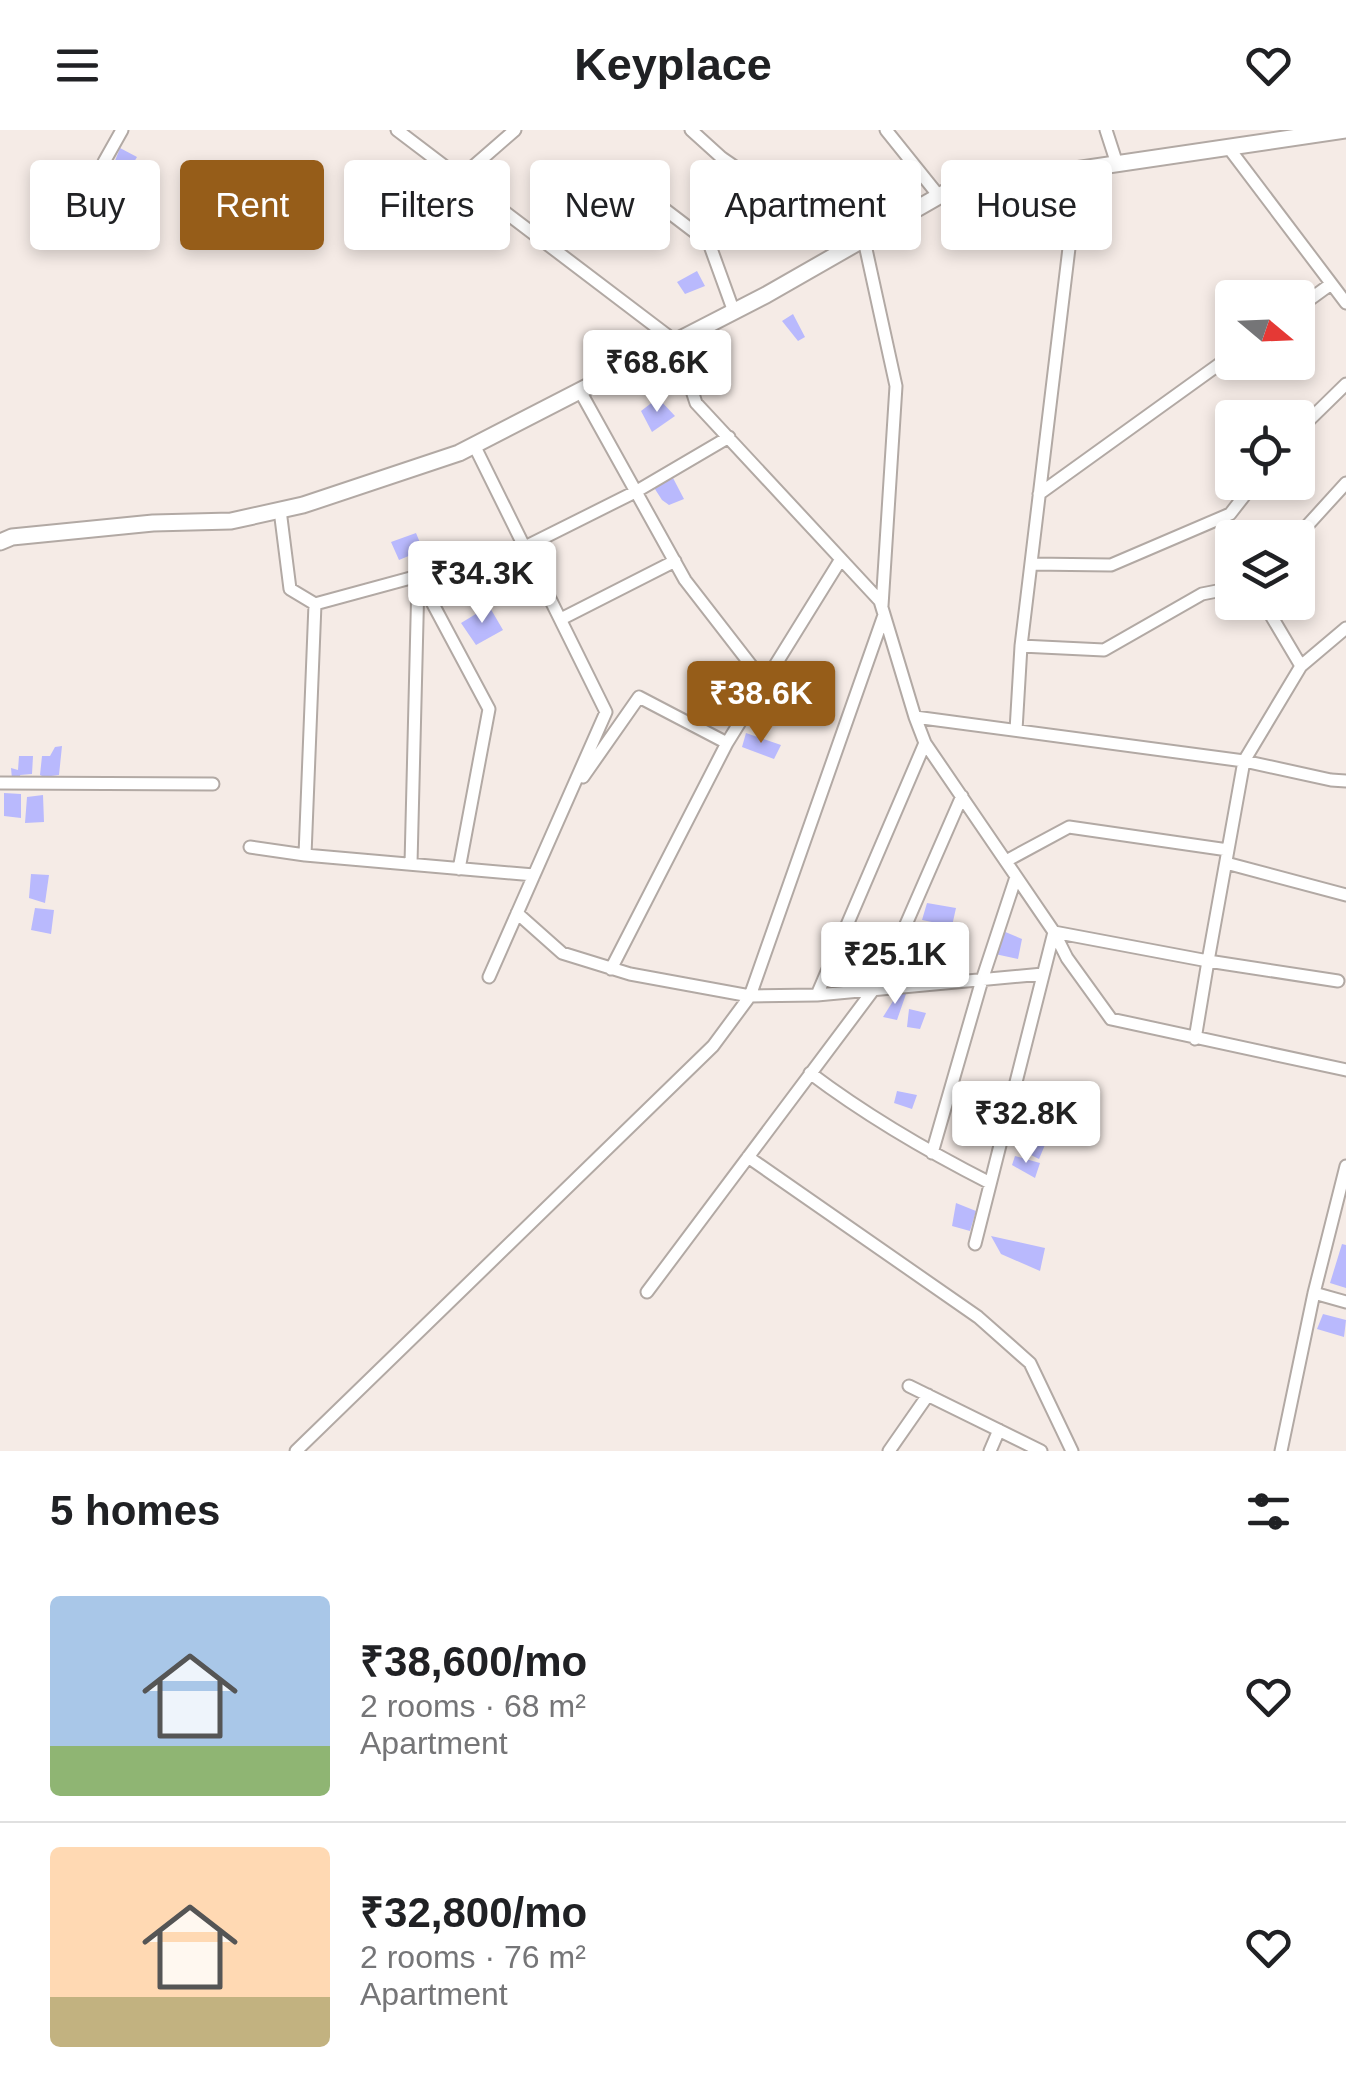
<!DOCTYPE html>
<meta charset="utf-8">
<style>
body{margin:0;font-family:Helvetica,sans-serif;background:#f6f6f6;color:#202124;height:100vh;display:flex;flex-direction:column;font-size:38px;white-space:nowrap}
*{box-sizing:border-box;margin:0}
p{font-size:32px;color:#757577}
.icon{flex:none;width:55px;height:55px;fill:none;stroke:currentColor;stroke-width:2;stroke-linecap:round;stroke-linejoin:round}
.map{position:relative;height:1321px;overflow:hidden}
.details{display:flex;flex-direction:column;background:#fff;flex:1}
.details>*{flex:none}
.guide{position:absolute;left:30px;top:30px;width:1288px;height:90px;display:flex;gap:20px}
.needle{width:65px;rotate:109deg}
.controls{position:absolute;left:1215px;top:150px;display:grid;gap:20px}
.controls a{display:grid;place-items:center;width:100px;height:100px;border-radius:10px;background:#fff;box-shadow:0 5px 15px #0003;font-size:50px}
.price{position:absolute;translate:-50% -85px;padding:0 22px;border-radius:10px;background:#fff;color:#222;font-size:32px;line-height:65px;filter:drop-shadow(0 2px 5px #0008)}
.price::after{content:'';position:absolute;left:50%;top:60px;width:30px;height:22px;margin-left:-15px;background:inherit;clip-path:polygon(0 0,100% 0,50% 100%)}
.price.active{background:#965d19;color:#fff}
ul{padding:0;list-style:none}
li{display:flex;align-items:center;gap:30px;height:250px;padding:0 50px}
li+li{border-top:2px solid #e0e0e0}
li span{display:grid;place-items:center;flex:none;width:280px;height:200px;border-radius:10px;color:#555}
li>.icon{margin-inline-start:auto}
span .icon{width:120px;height:120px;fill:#fffc;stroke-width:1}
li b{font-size:42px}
h2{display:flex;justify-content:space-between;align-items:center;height:120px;padding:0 50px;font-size:42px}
.chip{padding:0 35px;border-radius:10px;background:#fff;box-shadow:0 5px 15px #0003;font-size:35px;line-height:90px}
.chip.active{background:#965d19;color:#fff}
header{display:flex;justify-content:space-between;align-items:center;height:130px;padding:0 50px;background:#fff;font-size:45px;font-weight:700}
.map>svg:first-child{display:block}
.building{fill:#b9b9fd}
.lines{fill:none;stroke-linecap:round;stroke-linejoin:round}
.street-casing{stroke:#b2a9a4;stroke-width:15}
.secondary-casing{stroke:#b2a9a4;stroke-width:19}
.street{stroke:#fff;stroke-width:11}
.secondary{stroke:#fff;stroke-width:15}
</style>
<header><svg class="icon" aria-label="menu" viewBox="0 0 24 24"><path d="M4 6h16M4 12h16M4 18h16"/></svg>Keyplace<svg class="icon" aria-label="heart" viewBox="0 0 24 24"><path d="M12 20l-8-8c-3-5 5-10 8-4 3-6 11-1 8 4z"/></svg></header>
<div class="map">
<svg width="1346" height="1321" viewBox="0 0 1346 1321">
<rect width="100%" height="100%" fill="#f5ebe6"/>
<path class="building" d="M 120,18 L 137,27 L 127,44 L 113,36 Z
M 697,141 L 705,156 L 685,164 L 677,152 Z
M 793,184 L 805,207 L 798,211 L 782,191 Z
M 658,268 L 675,286 L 652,302 L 641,281 Z
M 673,348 L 684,369 L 669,375 L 662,370 L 653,356 Z
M 416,403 L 423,420 L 399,430 L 391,412 Z
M 489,476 L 503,500 L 476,515 L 461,493 Z
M 746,603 L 781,615 L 774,629 L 742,617 Z
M 62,616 L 59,645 L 44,647 L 40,645 L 42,626 L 50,626 L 55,617 Z
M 19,626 L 33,626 L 32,644 L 20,645 L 21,651 L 12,649 L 11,638 L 18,640 Z
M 4,663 L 21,664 L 21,688 L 4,686 Z
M 43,665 L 44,692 L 25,693 L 27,667 Z
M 31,744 L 49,745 L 45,773 L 29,768 Z
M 927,773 L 956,778 L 952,796 L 922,790 Z
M 35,778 L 54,780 L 51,804 L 31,800 Z
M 1003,801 L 1022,809 L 1018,829 L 995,824 Z
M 963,816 L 961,826 L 947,825 L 947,834 L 936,835 L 935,817 Z
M 898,863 L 906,864 L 897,890 L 883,887 Z
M 909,879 L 926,883 L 920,899 L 907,897 Z
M 1031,954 L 1060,962 L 1058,974 L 1030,967 Z
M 897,961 L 917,965 L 912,979 L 894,973 Z
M 1039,976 L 1057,982 L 1051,999 L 1035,994 Z
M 1023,994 L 1050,1003 L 1039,1029 L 1027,1023 Z
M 1015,1026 L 1040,1033 L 1035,1048 L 1012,1035 Z
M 956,1073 L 976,1081 L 970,1101 L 952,1096 Z
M 991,1106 L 1045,1118 L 1040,1141 L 1001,1124 Z
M 1342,1114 L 1346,1115 L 1346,1158 L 1330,1153 Z
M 1323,1184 L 1346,1190 L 1344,1207 L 1317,1199 Z"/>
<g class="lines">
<defs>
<path id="street" d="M 397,0 L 676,212 L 696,273 L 880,471 L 915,587 L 925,613 L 1054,802 L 1067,828 L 1111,889 L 1346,940
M 691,0 L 722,28 L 851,117
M 886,0 L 939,66
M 1106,0 L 1117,34
M 1228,17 L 1346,173
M 104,32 L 122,0
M 460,48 L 515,0
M 539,108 L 625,49 L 709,113 L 734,182
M 864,110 L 896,256 L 882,476
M 1298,178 L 1331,154
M 580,261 L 685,450 L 764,552
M 1298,301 L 1346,254
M 474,315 L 606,582 L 489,847
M 1039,364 L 1232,225
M 280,380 L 290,459 L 315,474 L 305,725 L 534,745
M 1296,408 L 1346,353
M 1031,434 L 1111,435 L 1230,384 L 1255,352
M 418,446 L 489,579 L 459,739
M 315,474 L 525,417 L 637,361 L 729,307
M 561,489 L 675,431
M 1021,516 L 1076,60
M 1301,536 L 1346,498
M 915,587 L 1244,631 L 1301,536 L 1263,472
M 1016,600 L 1021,516 L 1104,520 L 1202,464 L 1232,458
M 583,647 L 639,567 L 727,613
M 0,653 L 213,654
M 250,717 L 305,725
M 1006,731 L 1069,697 L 1228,720
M 1226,733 L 1346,765
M 411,734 L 418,450
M 517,783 L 562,823 L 630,844 L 750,866 L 884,485
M 1054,802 L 1208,831 L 1244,631 L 1331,650 L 1346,651
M 611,839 L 727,613 L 841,429
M 817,865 L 1043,844
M 1195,909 L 1208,831 L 1338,851
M 810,943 C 867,986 927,1021 990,1053
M 932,1023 L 982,850 L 1016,747
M 748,1027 L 978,1187 L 1030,1233 L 1072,1321
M 975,1114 L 1054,802
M 647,1162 L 883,847 L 962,666
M 1314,1163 L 1346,1172
M 909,1256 L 1041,1321
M 296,1321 L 713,916 L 750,866 L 817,865 L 925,613
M 889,1321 L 928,1265
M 990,1321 L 999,1300
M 1281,1321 L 1314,1163 L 1346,1036"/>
<path id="secondary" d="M 0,412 L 12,407 L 153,393 L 231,391 L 303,375 L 459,323 L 766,165 L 953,58 L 1345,0"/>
</defs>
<use href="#street" class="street-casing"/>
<use href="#secondary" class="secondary-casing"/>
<use href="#street" class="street"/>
<use href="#secondary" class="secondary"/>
</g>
</svg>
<div class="controls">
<a><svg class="needle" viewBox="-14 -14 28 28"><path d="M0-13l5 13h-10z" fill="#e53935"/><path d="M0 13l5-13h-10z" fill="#757577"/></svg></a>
<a><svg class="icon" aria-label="locate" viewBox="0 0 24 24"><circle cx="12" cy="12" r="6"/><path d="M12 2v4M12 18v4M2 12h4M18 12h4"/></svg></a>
<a><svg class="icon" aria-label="layers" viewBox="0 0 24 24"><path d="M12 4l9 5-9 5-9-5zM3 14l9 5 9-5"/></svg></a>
</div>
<b class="price" style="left:657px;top:285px">₹68.6K</b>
<b class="price" style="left:482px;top:496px">₹34.3K</b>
<b class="price active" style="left:761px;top:616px">₹38.6K</b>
<b class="price" style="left:895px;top:877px">₹25.1K</b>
<b class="price" style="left:1026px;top:1036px">₹32.8K</b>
<div class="guide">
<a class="chip">Buy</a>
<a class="chip active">Rent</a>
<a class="chip">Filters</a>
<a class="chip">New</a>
<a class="chip">Apartment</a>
<a class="chip">House</a>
</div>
</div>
<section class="details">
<h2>5 homes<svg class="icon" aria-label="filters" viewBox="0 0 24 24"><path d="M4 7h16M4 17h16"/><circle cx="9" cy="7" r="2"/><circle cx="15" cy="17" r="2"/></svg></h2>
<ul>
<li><span style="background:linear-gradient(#a9c7e8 75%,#8fb573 0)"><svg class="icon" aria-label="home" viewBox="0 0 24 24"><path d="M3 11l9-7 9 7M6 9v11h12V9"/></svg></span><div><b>₹38,600/mo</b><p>2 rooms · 68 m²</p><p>Apartment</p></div><svg class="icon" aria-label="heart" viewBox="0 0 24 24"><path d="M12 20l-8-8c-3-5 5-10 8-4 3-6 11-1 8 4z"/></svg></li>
<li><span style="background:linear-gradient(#ffd9b3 75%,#c2b280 0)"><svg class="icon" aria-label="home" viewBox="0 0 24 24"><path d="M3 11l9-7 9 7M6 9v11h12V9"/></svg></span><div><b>₹32,800/mo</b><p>2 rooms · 76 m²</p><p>Apartment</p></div><svg class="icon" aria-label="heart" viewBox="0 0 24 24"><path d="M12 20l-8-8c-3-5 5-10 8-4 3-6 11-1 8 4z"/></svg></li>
</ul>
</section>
